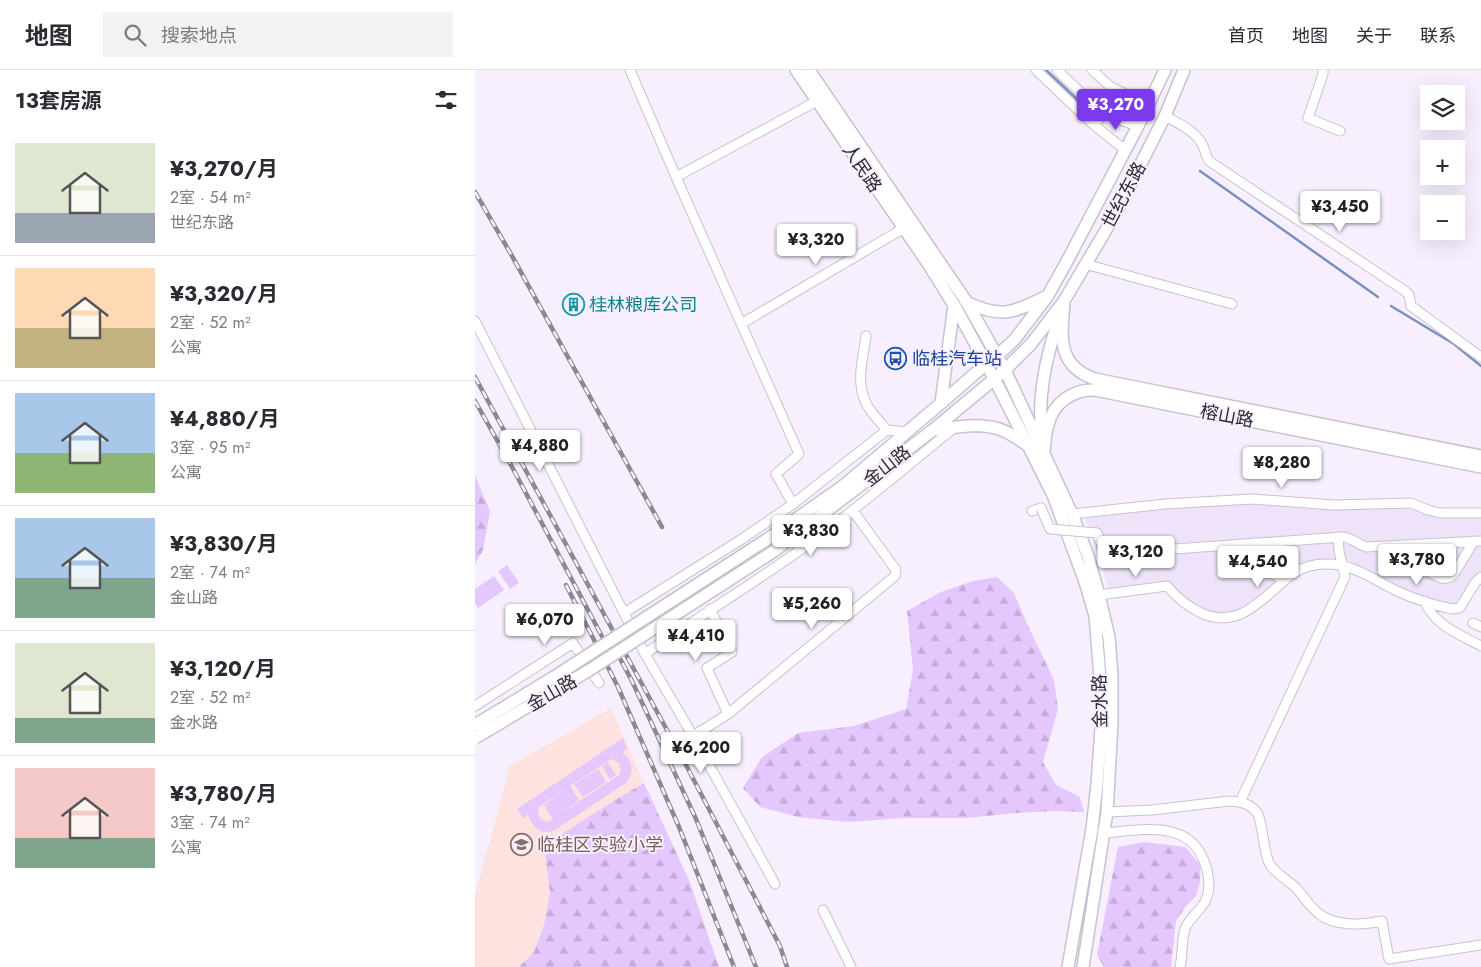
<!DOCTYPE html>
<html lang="zh">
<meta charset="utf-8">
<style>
body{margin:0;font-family:Jost,"Noto Sans SC",sans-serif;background:#f2f2f3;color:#2b2b33;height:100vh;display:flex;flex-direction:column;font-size:19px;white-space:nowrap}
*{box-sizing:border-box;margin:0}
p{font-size:16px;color:#7c7c81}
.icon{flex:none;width:28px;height:28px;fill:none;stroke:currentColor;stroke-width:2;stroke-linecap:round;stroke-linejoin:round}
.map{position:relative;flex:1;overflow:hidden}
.side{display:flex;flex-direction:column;background:#fff;width:475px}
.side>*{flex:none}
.buttons{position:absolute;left:945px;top:15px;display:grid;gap:10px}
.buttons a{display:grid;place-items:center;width:45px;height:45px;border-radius:0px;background:#fff;box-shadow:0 5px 20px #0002;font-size:25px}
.price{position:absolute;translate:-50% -42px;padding:0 11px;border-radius:5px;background:#fff;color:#222;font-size:16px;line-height:32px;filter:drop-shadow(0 1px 2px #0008)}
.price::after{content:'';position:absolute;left:50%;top:30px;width:15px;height:11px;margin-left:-8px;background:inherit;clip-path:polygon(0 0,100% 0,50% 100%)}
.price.on{background:#7c3aed;color:#fff}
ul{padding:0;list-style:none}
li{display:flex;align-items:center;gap:15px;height:125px;padding:0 15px}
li+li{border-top:1px solid #e1e1e2}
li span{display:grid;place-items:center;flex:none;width:140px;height:100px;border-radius:0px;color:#555}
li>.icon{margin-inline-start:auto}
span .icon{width:60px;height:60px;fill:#fffc;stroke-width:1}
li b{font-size:21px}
h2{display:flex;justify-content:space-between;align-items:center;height:60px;padding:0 15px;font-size:21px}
header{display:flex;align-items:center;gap:30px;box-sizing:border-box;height:70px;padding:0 25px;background:#fff;border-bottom:1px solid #e1e1e2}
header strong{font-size:24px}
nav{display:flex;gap:28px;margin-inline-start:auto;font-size:18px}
.search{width:350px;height:45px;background:#f2f2f3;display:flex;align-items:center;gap:12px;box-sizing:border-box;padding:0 18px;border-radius:0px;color:#7c7c81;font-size:19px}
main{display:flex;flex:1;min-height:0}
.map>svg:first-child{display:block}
.built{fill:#eee3f9}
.education{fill:#fde2e0}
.forest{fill:url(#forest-firs)}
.garden{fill:#e4c7fd;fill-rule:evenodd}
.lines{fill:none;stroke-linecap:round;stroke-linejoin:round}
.stream{stroke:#7a90c0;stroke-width:2.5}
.minor-casing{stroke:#c9c1cf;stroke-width:11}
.major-casing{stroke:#c9c1cf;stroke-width:14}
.minor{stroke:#fff;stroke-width:9}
.major{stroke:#fff;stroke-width:11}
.rail-casing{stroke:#8c8791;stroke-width:4.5}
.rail{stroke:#f7effe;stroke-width:2.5;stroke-dasharray:8;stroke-linecap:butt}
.minor-bridge-casing{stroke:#c9c1cf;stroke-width:11;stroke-linecap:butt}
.major-bridge-casing{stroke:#c9c1cf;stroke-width:14;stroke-linecap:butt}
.minor-bridge{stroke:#fff;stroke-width:9}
.major-bridge{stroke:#fff;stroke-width:11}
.labels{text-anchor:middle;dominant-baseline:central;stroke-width:4;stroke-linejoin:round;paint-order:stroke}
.street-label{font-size:18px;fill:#2e2b31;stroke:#f7effe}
.culture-label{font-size:18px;fill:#0d838f;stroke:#f7effe;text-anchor:start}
.transit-label{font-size:18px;fill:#164399;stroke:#f7effe;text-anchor:start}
.education-label{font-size:18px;fill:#785e54;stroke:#f7effe;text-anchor:start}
</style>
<header>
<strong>地图</strong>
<div class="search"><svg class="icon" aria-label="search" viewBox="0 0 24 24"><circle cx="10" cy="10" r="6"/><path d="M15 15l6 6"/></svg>搜索地点</div>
<nav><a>首页</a><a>地图</a><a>关于</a><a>联系</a></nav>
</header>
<main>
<section class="side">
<h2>13套房源<svg class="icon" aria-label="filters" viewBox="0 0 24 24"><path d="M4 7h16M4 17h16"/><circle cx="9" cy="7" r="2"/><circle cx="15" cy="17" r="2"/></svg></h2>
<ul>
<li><span style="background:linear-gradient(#dfe7d0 70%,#9aa5b1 0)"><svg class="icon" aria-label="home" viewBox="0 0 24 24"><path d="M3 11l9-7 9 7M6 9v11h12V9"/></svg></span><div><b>¥3,270/月</b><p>2室 · 54 m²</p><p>世纪东路</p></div></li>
<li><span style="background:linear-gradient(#ffd9b3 60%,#c2b280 0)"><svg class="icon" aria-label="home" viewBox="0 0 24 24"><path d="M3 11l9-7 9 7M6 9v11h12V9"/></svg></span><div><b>¥3,320/月</b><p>2室 · 52 m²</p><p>公寓</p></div></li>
<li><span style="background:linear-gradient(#a9c7e8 60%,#8fb573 0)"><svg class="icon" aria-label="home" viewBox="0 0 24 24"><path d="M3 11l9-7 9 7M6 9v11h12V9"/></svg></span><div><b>¥4,880/月</b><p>3室 · 95 m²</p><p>公寓</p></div></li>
<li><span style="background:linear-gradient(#a9c7e8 60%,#7fa58c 0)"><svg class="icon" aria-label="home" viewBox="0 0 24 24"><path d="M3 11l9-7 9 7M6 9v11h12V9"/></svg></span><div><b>¥3,830/月</b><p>2室 · 74 m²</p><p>金山路</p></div></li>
<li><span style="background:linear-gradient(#dfe7d0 75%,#7fa58c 0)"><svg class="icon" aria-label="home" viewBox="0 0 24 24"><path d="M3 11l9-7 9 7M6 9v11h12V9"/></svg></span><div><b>¥3,120/月</b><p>2室 · 52 m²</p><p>金水路</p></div></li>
<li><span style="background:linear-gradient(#f6c9c9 70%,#7fa58c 0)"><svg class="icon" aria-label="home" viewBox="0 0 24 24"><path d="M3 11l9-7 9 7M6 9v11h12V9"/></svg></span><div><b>¥3,780/月</b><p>3室 · 74 m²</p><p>公寓</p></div></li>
</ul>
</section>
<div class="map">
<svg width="1006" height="897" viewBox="0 0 1006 897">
<defs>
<pattern id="forest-firs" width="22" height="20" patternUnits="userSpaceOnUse" patternTransform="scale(1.25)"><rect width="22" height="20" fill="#e4c7fd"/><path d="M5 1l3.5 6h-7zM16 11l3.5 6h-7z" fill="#c4abd9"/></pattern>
</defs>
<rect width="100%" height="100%" fill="#f7effe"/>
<path class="built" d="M 777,429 L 946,436 L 1006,443 L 1006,507 L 986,536 L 977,539 L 886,501 L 852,494 L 819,503 L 773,541 L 739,548 L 692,516 L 634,523 L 630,504 L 608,443 Z"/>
<path class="education" d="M 136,638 L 169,713 L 140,730 L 70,786 L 75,822 L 69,855 L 59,882 L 44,897 L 0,897 L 0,825 L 35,696 Z"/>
<path class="forest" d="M 0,406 L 15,441 L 8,480 L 0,494 Z
M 522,507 L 539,523 L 553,556 L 579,610 L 583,639 L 568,692 L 581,715 L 605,727 L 609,742 L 580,741 L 540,743 L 491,748 L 429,748 L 373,752 L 323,747 L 285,737 L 268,718 L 287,687 L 323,663 L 379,656 L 431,639 L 438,600 L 432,541 L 466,522 L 498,511 Z
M 169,713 L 214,810 L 244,897 L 44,897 L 59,882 L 69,855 L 75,822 L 70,786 L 87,764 L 140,730 Z
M 669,772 L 710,777 L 725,794 L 725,812 L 721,826 L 710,837 L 701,851 L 696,897 L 629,897 L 622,885 L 643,777 Z"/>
<path class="garden" d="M 32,495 L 44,513 L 35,519 L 23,501 Z
M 19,506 L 29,520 L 3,538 L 0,533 L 0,519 Z
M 148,668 L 152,678 L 147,682 C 158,690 160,702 151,713 L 80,760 C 66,766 58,758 53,745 L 48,748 L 42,739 ZM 136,689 C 145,691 148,698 144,705 L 88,742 L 104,730 L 95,716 ZM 93,717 L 69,735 L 78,749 L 72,752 L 66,749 L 63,744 L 64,737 Z
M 132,692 L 141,705 L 135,709 L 127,696 Z
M 123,699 L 131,712 L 108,727 L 99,714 Z"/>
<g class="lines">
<path class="stream" d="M 571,0 L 621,47
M 725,101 L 903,227
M 916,236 L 979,274 L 1006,296"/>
<defs>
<path id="minor" d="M 155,0 L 201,107 L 324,384 L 301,404 L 318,434 L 267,469 L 149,543 L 170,584 L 218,666 L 300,814
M 561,0 L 619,55
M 582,0 L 622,38 L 630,42 L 619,55 L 650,80
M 617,0 L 636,17 L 673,35
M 848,0 L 848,4 L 833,48 L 865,61
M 630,42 L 645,50 L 663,56
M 690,46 C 703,53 718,60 726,72 C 730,78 730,85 734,91 L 930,221 L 934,225 L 936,236 L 1006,287
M 201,107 L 342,31
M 610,194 L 757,234
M 0,251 L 149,543
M 266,254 L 429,158
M 391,266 C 388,289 380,313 392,335 C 397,344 405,352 412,360
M 318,434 L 412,360 L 431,362
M 557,441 L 566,438
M 597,444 L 690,434 L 777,429 L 859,435 L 936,433 L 953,440 L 965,443 L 1006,443
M 780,473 L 784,498 L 810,510
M 904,477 L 966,508 C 972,509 975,508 979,504 L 999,471
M 630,484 L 867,467 C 876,467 882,474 891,477 L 1006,471
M 624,525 L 692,516 C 701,527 711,535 724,542 C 756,558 778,539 801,518 C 807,513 812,507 819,503 C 828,497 841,494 852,494 C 879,494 899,510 922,521 C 939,529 959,535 977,539 L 984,538 L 986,536 L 1000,513 L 1006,507
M 950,531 C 958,555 986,565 1006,576
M 235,539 L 257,582 L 232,598 L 253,644
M 998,553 L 1006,557
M 170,584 C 222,548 276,515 328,478 C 380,441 429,398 479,358
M 0,636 L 98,573 L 124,613
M 218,666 L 253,644 L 420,506 L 421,500 L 378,441
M 765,732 L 870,507 L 864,481 L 863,467
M 632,742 L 677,740 L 754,731 C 767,732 775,733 783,744 C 788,758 789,782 794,793 C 800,804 812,809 820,817 C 828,825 834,836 843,843 C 859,857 888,855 907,851 L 914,889 L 1006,875
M 629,763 C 667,760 718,748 731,797 C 734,807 735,818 732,827 C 728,840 714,847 710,859 C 706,871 708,885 705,897
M 348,840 L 376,897"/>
<path id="major" d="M 321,0 L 454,195 L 482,240 L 522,314 L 578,425 L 610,512 L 620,546 L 624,595 L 627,644 L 622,714 L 617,759 L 593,897
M 334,0 L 491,231 L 530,300 L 597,444 L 613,486 L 624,525 L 634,567 L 637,605 L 637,654 L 632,742 L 608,897
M 491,232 C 525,248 537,244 570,227
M 589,233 C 586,267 582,296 620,309 L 1006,386
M 466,333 L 479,235
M 458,360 C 479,358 503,352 524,359 C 534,362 543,369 552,375
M 567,366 C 562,327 571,288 583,251
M 569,383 C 570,374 570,364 573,355 C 578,333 598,319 620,320 L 1006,397
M 291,470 L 368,416 L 465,334 L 511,294 L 522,286 L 540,269 L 572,227 L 591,193 L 663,56 L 690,0
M 299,481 L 458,360 L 530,300 L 556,274 L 589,231 L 641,143 L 690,46 L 709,0"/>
</defs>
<use href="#minor" class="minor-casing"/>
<use href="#major" class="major-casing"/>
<use href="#minor" class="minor"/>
<use href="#major" class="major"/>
<defs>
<path id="rail" d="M 0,122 L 37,186 L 187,457
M 0,307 L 211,695 L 305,876 L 312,897
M 0,331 L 36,395 L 139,589
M 91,515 L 143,617 L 204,757 L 259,897
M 140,579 L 157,611 L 221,749 L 281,897"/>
</defs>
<use href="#rail" class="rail-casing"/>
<use href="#rail" class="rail"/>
<defs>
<path id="minor-bridge" d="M 566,438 L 575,459 L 622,463 L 630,484"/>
<path id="major-bridge" d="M 0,655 L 79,607 L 291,470
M 0,668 L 113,601 L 299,481"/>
</defs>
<use href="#minor-bridge" class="minor-bridge-casing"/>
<use href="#major-bridge" class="major-bridge-casing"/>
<use href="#minor-bridge" class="minor-bridge"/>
<use href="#major-bridge" class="major-bridge"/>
</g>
<defs>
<symbol id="building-ring" viewBox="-11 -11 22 22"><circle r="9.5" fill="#f7effe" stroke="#0f9aa8" stroke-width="1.5"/><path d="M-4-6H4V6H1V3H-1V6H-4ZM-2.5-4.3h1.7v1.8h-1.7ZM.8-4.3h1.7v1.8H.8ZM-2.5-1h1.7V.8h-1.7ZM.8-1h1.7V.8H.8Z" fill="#0f9aa8"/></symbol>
<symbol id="bus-ring" viewBox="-11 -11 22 22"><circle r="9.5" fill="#f7effe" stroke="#1a4fb4" stroke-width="1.5"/><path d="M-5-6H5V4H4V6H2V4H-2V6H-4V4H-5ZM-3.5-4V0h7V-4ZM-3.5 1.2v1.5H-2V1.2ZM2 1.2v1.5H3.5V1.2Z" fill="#1a4fb4"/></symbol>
<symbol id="school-ring" viewBox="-11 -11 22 22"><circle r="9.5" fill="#f7effe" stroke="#8d6e63" stroke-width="1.5"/><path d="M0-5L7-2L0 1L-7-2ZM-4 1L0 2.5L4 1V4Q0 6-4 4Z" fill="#8d6e63"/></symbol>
</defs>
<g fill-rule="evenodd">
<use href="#building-ring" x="86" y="222" width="25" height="25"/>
<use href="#bus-ring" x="408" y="276" width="25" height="25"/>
<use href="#school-ring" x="34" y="762" width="25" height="25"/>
</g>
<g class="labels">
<g class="street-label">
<text transform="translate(387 98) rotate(56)">人民路</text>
<text transform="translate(649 125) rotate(-62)">世纪东路</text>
<text transform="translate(752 346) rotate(11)">榕山路</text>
<text transform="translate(412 396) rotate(-38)">金山路</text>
<text transform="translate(77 623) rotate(-30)">金山路</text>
<text transform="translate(625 631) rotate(-91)">金水路</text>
</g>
<g class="culture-label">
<text x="114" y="235">桂林粮库公司</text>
</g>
<g class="transit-label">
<text x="437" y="289">临桂汽车站</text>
</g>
<g class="education-label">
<text x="62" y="775">临桂区实验小学</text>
</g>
</g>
</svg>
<div class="buttons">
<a><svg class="icon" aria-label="layers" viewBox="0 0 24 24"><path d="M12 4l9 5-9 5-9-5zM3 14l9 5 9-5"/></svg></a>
<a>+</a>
<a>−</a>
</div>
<b class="price on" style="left:641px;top:61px">¥3,270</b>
<b class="price" style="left:865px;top:163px">¥3,450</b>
<b class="price" style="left:341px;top:196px">¥3,320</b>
<b class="price" style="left:65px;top:402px">¥4,880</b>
<b class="price" style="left:807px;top:419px">¥8,280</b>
<b class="price" style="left:336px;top:487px">¥3,830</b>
<b class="price" style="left:661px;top:508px">¥3,120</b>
<b class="price" style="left:942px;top:516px">¥3,780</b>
<b class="price" style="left:783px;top:518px">¥4,540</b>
<b class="price" style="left:337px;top:560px">¥5,260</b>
<b class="price" style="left:70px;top:576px">¥6,070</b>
<b class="price" style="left:221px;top:592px">¥4,410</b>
<b class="price" style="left:226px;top:704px">¥6,200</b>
</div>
</main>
